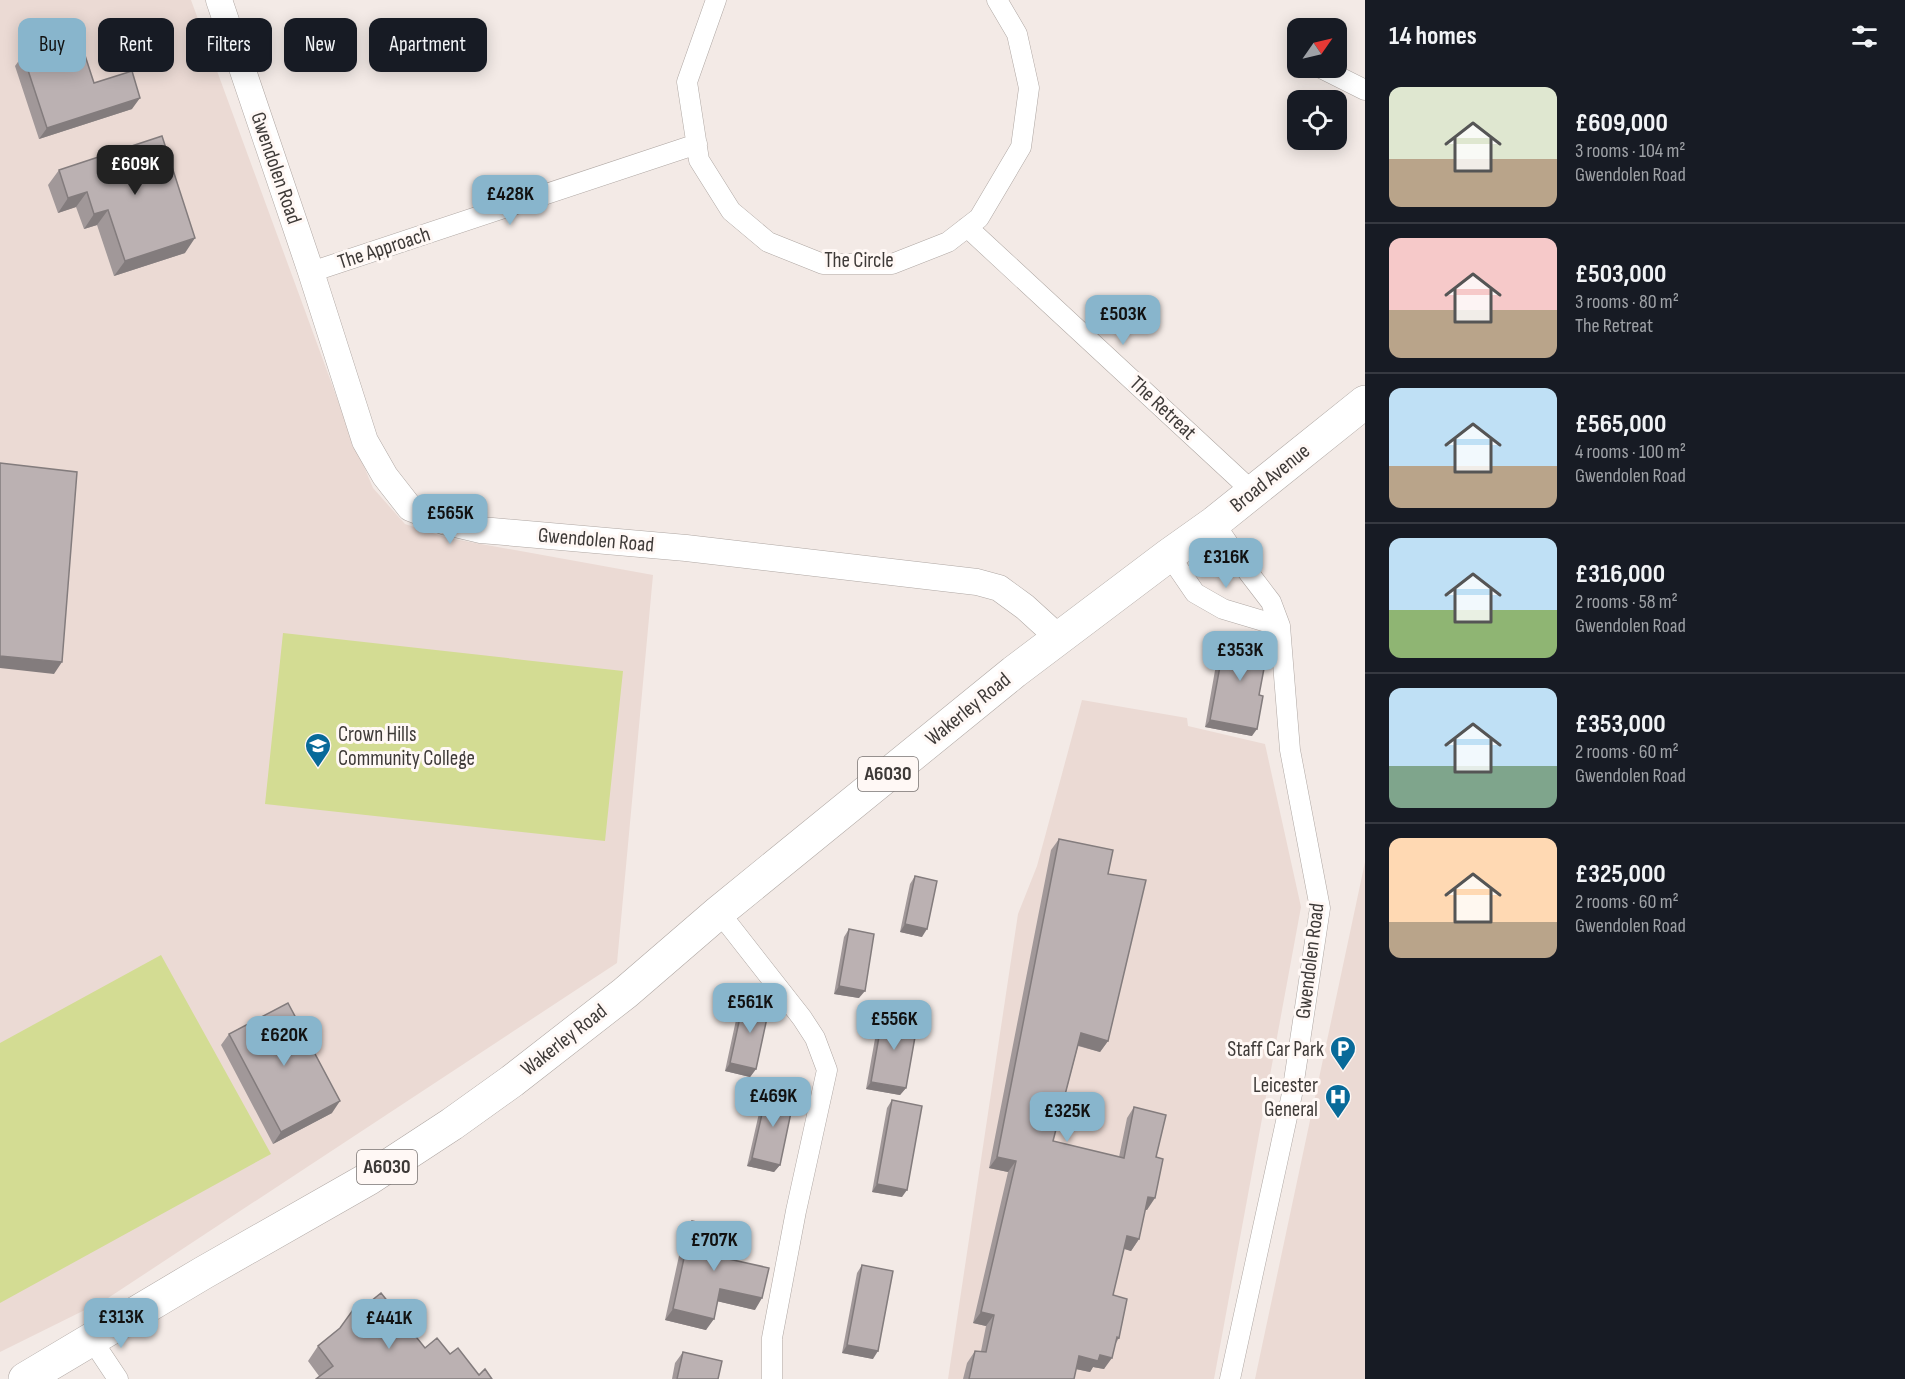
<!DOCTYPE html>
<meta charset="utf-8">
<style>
body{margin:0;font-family:"Sofia Sans Condensed",sans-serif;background:#20242c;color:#f1f3f6;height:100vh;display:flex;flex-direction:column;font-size:22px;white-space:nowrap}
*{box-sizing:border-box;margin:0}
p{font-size:20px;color:#9ea1a6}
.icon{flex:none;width:33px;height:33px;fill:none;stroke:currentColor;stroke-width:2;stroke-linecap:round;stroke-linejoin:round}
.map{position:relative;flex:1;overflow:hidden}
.sheet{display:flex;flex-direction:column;background:#171b24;width:540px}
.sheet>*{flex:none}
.top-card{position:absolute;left:18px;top:18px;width:570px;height:54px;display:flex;gap:12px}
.needle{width:39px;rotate:56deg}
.controls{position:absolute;left:1287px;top:18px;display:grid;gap:12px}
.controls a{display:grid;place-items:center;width:60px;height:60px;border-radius:12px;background:#171b24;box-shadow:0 3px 15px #0003;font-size:30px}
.price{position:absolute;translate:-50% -51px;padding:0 14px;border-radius:12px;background:#88b5cc;color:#111;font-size:20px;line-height:39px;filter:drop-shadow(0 2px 3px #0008)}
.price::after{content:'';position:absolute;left:50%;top:36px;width:18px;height:14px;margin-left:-9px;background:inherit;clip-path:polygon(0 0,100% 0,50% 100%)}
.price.active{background:#222;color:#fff}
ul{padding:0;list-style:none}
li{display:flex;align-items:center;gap:18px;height:150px;padding:0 24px}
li+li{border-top:2px solid #363941}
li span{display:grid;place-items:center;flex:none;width:168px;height:120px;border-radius:12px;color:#555}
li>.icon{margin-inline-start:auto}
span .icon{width:72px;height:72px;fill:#fffc;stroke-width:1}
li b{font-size:26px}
h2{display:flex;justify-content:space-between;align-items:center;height:72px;padding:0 24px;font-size:26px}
.tag{padding:0 21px;border-radius:12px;background:#171b24;box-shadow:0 3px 15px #0003;font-size:21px;line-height:54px}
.tag.active{background:#88b5cc;color:#111}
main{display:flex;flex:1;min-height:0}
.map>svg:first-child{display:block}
.built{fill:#ebdad4}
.green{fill:#d3dc93}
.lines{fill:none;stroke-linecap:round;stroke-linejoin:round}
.minor-casing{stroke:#afa7a3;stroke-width:21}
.tertiary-casing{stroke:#afa7a3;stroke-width:27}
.trunk-casing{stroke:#afa7a3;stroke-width:34}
.minor{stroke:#fff;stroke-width:20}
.tertiary{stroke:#fff;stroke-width:26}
.trunk{stroke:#fff;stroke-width:33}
.wall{fill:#a19899}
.shaded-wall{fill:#837c7d}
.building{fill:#bbb1b2;stroke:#837c7d;stroke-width:1.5}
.labels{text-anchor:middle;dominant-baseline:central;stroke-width:6;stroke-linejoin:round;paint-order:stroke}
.shield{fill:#fff8f5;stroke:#787371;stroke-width:1.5}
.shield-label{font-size:20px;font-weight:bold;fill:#3e3a38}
.street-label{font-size:21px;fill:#3e3a38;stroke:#fff8f5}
.poi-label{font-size:21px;fill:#3e3a38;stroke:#fff8f5;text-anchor:end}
</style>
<main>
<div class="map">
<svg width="1365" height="1379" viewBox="0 0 1365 1379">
<rect width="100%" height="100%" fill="#f3eae6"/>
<path class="built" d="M 0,0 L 191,0 L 348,428 L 373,488 L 405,524 L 448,538 L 653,575 L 617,963 L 105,1300 L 0,1352 Z
M 1082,700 L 1187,718 L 1188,726 L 1265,744 L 1301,907 L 1214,1379 L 948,1379 L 1018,914 L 1037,866 Z
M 1365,862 L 1365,1379 L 1255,1379 Z"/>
<path class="green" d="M 283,633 L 623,671 L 605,841 L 265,804 Z
M 161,955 L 271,1154 L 0,1303 L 0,1043 Z"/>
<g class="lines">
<defs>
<path id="minor" d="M 716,0 L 687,82 L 699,160 L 731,211 L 768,242 L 823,264 L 892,264 L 948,242 L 979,218 L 1021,147 L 1029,88 L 1017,34 L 997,0
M 1321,68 L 1365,90
M 967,227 L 1253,492
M 311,272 L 697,144
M 1214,523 L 1245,568 L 1271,602 L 1280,626 L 1290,750 L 1320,908 L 1292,1094 L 1230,1379
M 1169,555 L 1195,593 L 1223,609 L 1280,626
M 719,912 L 802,1018 L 815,1038 L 827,1070 L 796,1211 L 772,1338 L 772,1379
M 92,1340 L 118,1379"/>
<path id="tertiary" d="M 219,0 L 311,272 L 365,441 L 385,476 L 410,508 L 443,521 L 481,530 L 686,548 L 977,582 L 999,588 L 1025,607 L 1059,638"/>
<path id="trunk" d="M 25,1379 L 203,1273 L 368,1179 L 452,1124 L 512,1081 L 625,993 L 719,912 L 1014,672 L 1169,555 L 1214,523 L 1365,402"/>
</defs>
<use href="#minor" class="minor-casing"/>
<use href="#tertiary" class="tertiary-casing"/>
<use href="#trunk" class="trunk-casing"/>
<use href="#minor" class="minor"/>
<use href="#tertiary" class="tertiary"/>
<use href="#trunk" class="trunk"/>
</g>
<path class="wall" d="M 23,55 L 132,109 L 39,139 L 15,66 Z
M 59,170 L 185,253 L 114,276 L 97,225 L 84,229 L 76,207 L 58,213 L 48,185 Z
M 1226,634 L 1252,736 L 1205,727 L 1220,642 Z
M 1059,839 L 1108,874 L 1108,1041 L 1100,1052 L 1078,1046 L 1053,1141 L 1119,1157 L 1127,1118 L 1134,1107 L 1156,1157 L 1147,1210 L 1145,1209 L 1139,1239 L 1131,1251 L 1124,1249 L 1113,1295 L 1119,1338 L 1116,1343 L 1104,1369 L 1093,1367 L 1090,1372 L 1076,1369 L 1074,1379 L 963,1379 L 967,1363 L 975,1351 L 981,1351 L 986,1326 L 973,1323 L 1008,1172 L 989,1168 L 1051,850 Z
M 915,876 L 922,937 L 900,932 L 910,884 Z
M 849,929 L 859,998 L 834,994 L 844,937 Z
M 744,999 L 756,1069 L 750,1077 L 725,1071 L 739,1006 Z
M 883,1014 L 906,1088 L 900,1095 L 866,1089 L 878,1022 Z
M 229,1034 L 332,1113 L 273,1144 L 221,1045 Z
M 767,1092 L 780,1165 L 774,1172 L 747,1166 L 762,1100 Z
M 892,1100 L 902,1197 L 872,1192 L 887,1108 Z
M 692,1221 L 755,1310 L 717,1301 L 706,1330 L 665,1320 L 684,1233 Z
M 862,1265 L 873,1359 L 842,1353 L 857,1273 Z
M 318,1346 L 425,1348 L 450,1354 L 479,1375 L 319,1376 L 308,1361 Z
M 683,1352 L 718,1379 L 672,1379 L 675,1363 Z"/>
<path class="shaded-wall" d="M 140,98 L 132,109 L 39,139 L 47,128 Z
M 87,192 L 76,207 L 58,213 L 68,198 Z
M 108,210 L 97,225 L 84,229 L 94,214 Z
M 195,238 L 185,253 L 114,276 L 125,261 Z
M 0,656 L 62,662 L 54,674 L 0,668 Z
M 1210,720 L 1257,729 L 1252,736 L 1205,727 Z
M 905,924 L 927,929 L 922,937 L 900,932 Z
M 839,986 L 865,991 L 859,998 L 834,994 Z
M 1081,1033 L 1108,1041 L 1100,1052 L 1073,1044 Z
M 730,1063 L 756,1069 L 750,1077 L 725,1071 Z
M 871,1082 L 906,1088 L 900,1095 L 866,1089 Z
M 340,1101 L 332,1113 L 273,1144 L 281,1132 Z
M 997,1157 L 1016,1161 L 1008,1172 L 989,1168 Z
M 752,1158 L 780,1165 L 774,1172 L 747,1166 Z
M 877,1184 L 907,1190 L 902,1197 L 872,1192 Z
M 1148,1197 L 1155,1198 L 1147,1210 L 1140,1208 Z
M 1127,1236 L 1139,1239 L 1131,1251 L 1119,1247 Z
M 720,1289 L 762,1298 L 755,1310 L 712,1300 Z
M 673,1309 L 714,1319 L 706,1330 L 665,1320 Z
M 981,1312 L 994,1315 L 986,1326 L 973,1323 Z
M 847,1345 L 878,1351 L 873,1359 L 842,1353 Z
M 1100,1355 L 1112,1358 L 1104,1369 L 1093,1367 L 1090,1372 L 1071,1368 L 1079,1356 Z"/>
<path class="building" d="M 79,37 L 94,83 L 132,71 L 140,98 L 47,128 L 23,55 Z
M 162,136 L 195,238 L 125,261 L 108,210 L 94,214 L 87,192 L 68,198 L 59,170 Z
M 0,463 L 77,472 L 62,662 L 0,656 Z
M 1226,634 L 1269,642 L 1259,695 L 1263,696 L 1257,729 L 1210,720 Z
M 1059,839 L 1113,850 L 1108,874 L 1146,880 L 1108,1041 L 1081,1033 L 1053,1141 L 1124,1158 L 1134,1107 L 1166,1115 L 1156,1157 L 1163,1159 L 1155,1198 L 1148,1197 L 1139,1239 L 1127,1236 L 1113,1295 L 1127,1299 L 1119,1338 L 1117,1337 L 1112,1358 L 1100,1355 L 1098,1361 L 1079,1356 L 1074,1379 L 969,1379 L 975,1351 L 986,1352 L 994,1315 L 981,1312 L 1016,1161 L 997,1157 Z
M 915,876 L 937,881 L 927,929 L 905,924 Z
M 849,929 L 874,934 L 865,991 L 839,986 Z
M 744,999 L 770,1004 L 756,1069 L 730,1063 Z
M 288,1003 L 340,1101 L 281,1132 L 229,1034 Z
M 883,1014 L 918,1020 L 906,1088 L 871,1082 Z
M 767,1092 L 794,1098 L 780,1165 L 752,1158 Z
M 892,1100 L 922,1106 L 907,1190 L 877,1184 Z
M 692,1221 L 731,1230 L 724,1258 L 769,1268 L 762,1298 L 720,1289 L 714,1319 L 673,1309 Z
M 862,1265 L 893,1271 L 878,1351 L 847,1345 Z
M 381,1293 L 425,1348 L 437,1338 L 450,1354 L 458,1348 L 479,1375 L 485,1369 L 492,1379 L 316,1379 L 333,1366 L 318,1346 L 340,1328 L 355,1307 L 371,1301 Z
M 683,1352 L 722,1361 L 718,1379 L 677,1379 Z"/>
<defs>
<symbol id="school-pin" viewBox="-11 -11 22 30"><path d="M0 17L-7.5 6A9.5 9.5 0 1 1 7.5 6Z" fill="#086a99" stroke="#fff8f5"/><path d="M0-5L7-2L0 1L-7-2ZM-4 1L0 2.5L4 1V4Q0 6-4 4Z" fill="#fff"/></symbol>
<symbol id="parking-pin" viewBox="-11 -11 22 30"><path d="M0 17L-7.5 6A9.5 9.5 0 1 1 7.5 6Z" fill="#086a99" stroke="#fff8f5"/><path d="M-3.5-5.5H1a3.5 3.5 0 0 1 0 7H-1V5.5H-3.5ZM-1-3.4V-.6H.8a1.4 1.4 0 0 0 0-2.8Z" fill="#fff"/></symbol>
<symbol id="hospital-pin" viewBox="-11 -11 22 30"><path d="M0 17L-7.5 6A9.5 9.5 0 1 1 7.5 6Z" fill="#086a99" stroke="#fff8f5"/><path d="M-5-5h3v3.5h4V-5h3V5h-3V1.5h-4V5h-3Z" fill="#fff"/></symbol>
</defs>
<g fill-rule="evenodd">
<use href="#school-pin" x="303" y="731" width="30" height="40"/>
<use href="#parking-pin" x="1328" y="1034" width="30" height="40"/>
<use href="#hospital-pin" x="1323" y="1082" width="30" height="40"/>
</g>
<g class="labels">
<g class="shield">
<rect x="858" y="757" width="60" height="34" rx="4.5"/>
<rect x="357" y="1150" width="60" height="34" rx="4.5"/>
</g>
<g class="shield-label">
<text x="888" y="774">A6030</text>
<text x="387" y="1167">A6030</text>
</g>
<g class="street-label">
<text transform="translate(276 168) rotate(71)">Gwendolen Road</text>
<text transform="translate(384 248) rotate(-18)">The Approach</text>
<text x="859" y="260">The Circle</text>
<text transform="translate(1163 408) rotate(43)">The Retreat</text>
<text transform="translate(1270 478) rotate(-39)">Broad Avenue</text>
<text transform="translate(596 540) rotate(5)">Gwendolen Road</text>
<text transform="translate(968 709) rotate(-39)">Wakerley Road</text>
<text transform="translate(1310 961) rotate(-83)">Gwendolen Road</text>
<text transform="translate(564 1040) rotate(-38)">Wakerley Road</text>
</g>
<g class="poi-label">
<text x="338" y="734" text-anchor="start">Crown Hills<tspan x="338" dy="24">Community College</tspan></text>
<text x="1324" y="1049">Staff Car Park</text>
<text x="1318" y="1085">Leicester<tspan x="1318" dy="24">General</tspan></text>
</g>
</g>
</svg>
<div class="controls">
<a><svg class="needle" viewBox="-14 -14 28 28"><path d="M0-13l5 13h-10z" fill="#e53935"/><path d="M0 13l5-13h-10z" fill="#9ea1a6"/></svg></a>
<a><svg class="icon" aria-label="locate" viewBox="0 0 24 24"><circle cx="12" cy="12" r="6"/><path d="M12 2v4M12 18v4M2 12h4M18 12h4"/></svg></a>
</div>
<b class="price active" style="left:135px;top:196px">£609K</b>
<b class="price" style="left:510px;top:226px">£428K</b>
<b class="price" style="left:1123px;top:346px">£503K</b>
<b class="price" style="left:450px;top:545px">£565K</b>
<b class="price" style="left:1226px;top:589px">£316K</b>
<b class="price" style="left:1240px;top:682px">£353K</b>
<b class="price" style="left:750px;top:1034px">£561K</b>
<b class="price" style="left:894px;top:1051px">£556K</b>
<b class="price" style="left:284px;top:1067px">£620K</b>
<b class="price" style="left:773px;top:1128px">£469K</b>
<b class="price" style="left:1067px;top:1143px">£325K</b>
<b class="price" style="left:714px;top:1272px">£707K</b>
<b class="price" style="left:121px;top:1349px">£313K</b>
<b class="price" style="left:389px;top:1350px">£441K</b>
<div class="top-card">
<a class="tag active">Buy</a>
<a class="tag">Rent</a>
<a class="tag">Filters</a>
<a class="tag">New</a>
<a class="tag">Apartment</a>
</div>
</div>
<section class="sheet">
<h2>14 homes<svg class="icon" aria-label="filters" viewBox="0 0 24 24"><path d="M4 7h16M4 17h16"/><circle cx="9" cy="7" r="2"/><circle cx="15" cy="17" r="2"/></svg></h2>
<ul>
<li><span style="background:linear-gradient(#dfe7d0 60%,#b9a48a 0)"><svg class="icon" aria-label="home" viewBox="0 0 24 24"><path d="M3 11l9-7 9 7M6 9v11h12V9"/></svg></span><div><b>£609,000</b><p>3 rooms · 104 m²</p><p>Gwendolen Road</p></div></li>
<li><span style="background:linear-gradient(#f6c9c9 60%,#b9a48a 0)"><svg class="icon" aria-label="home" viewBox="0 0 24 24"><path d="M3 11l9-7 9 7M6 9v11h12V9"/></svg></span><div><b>£503,000</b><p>3 rooms · 80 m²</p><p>The Retreat</p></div></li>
<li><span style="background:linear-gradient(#bfe0f5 65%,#b9a48a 0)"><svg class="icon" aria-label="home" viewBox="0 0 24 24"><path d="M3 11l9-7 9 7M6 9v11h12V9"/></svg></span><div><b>£565,000</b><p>4 rooms · 100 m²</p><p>Gwendolen Road</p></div></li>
<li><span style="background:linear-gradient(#bfe0f5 60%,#8fb573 0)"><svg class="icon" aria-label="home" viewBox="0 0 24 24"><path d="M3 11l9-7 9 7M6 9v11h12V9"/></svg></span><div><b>£316,000</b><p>2 rooms · 58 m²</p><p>Gwendolen Road</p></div></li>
<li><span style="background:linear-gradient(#bfe0f5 65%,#7fa58c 0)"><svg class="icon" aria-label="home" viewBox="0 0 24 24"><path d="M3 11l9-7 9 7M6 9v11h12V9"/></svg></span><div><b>£353,000</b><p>2 rooms · 60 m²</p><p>Gwendolen Road</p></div></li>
<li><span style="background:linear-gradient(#ffd9b3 70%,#b9a48a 0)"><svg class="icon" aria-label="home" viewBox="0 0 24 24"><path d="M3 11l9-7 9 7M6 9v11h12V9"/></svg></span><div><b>£325,000</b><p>2 rooms · 60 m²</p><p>Gwendolen Road</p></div></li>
</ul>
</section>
</main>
